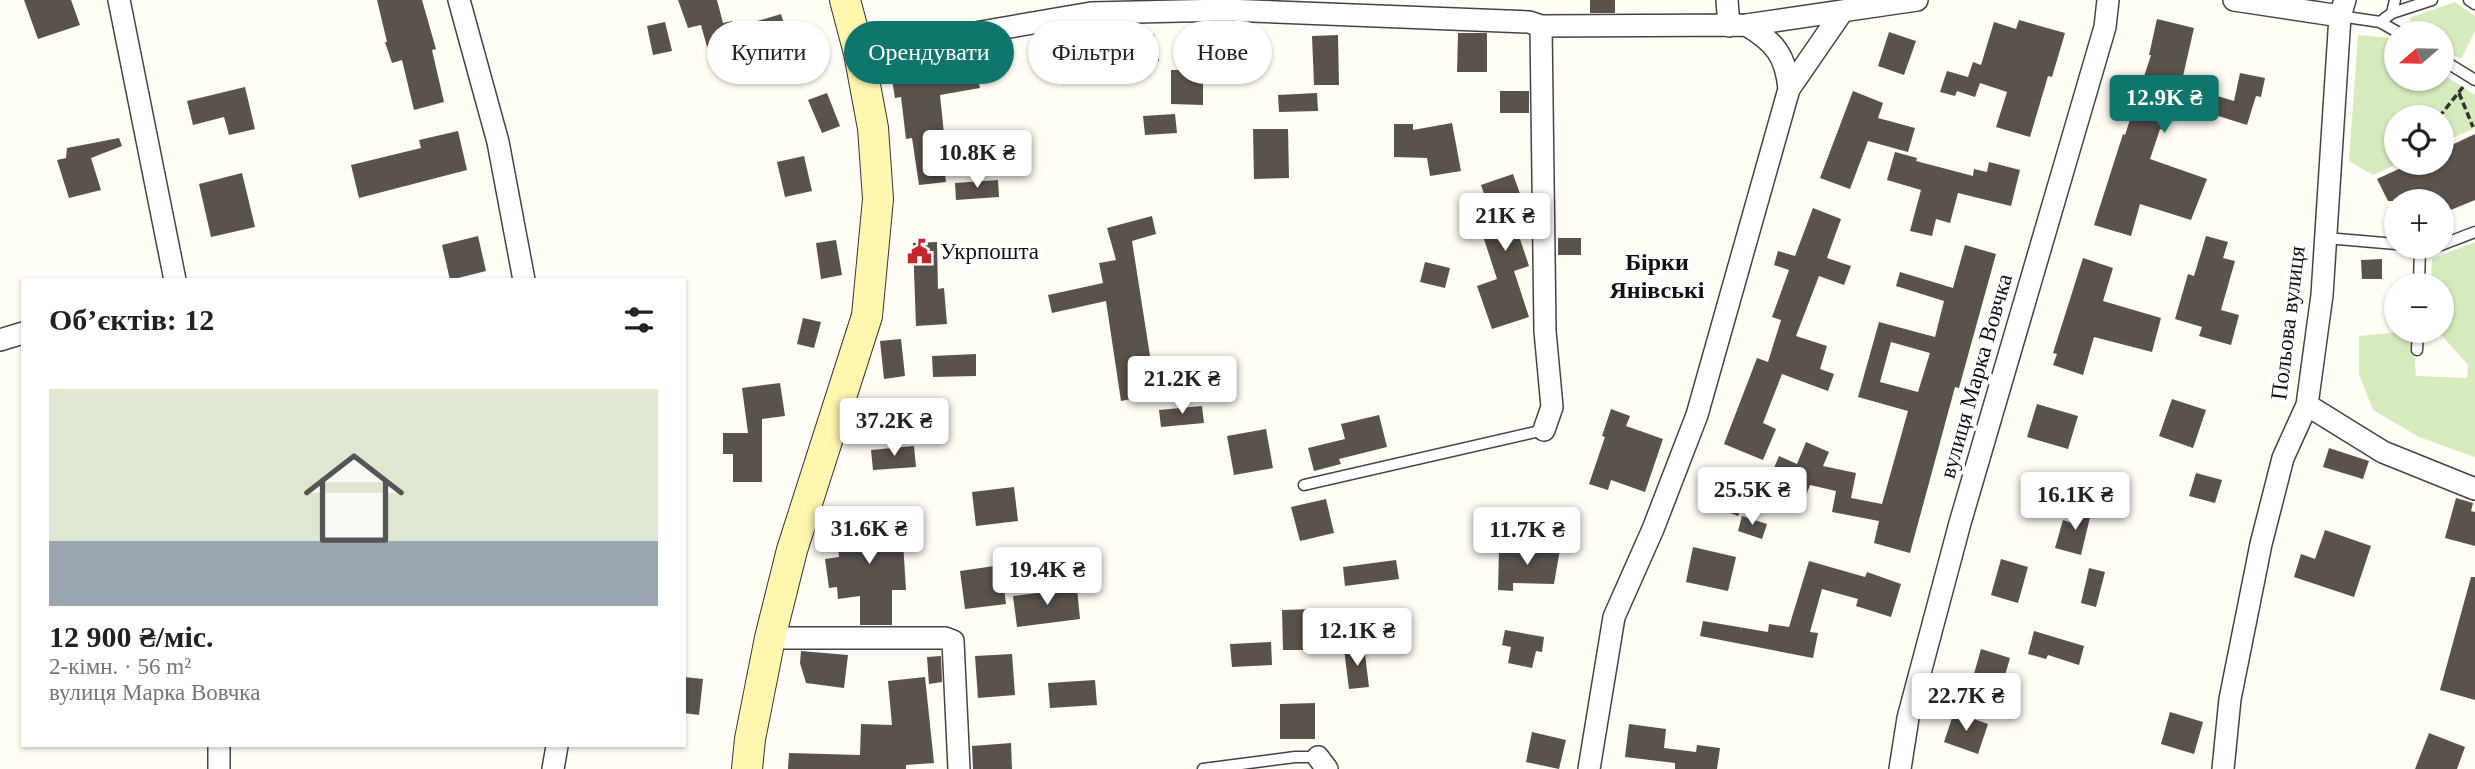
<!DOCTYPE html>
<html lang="uk">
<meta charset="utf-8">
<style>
body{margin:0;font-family:Georgia,serif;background:#f6f6f6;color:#202124;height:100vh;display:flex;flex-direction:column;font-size:26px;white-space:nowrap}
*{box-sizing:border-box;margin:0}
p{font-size:23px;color:#757577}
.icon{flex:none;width:38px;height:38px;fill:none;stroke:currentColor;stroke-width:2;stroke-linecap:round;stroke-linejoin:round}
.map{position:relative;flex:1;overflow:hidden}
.drawer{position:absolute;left:21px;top:278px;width:665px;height:469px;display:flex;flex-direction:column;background:#fff;border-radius:0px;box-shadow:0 2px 5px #0004}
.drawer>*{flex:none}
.banner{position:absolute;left:707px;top:21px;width:665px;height:63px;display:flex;gap:14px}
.needle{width:46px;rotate:250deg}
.fabs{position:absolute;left:2384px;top:21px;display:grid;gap:14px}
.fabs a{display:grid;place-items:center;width:70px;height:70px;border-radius:50%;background:#fff;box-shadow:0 2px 5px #0004;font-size:35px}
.price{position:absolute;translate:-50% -60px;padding:0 16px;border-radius:7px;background:#fff;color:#222;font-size:23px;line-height:46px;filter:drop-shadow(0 2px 4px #0008)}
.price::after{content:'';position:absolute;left:50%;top:42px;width:21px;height:16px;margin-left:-10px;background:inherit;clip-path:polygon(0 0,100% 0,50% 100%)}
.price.current{background:#0f766e;color:#fff}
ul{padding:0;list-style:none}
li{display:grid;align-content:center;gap:14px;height:371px;padding:0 28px}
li+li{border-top:2px solid #e0e0e0}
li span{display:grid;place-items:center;height:217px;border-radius:0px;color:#555}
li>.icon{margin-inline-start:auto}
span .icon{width:126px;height:126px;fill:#fffc;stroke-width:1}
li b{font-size:30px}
h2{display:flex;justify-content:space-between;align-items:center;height:84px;padding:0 28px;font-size:30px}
.chip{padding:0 24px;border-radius:32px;background:#fff;box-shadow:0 2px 5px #0004;font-size:24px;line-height:63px}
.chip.current{background:#0f766e;color:#fff}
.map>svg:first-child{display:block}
.green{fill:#d5ebbd}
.building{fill:#5a524d;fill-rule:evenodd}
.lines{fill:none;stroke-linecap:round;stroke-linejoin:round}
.lane-casing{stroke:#444;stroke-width:13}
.street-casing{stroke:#444;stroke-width:24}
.secondary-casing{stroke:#333;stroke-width:32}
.path{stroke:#333;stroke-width:3.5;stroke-dasharray:7 3.5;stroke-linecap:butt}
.lane{stroke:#fff;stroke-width:10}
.street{stroke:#fff;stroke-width:21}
.secondary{stroke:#fff6b0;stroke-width:30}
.labels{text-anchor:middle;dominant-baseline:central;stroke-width:7;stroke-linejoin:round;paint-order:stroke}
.poi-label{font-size:23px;fill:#111;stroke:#fff;text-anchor:start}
.street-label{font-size:23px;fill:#111;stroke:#fff}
.neighbourhood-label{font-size:24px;font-weight:bold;fill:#111;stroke:#fff}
</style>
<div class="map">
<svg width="2475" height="769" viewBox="0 0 2475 769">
<rect width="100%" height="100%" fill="#fffdf5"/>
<path class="green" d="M 2455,2 L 2475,16 L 2475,31 L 2461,59 L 2441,48 L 2441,33 L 2420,33 L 2409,18 Z
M 2358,35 L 2390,38 L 2396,42 L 2396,79 L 2441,79 L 2441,73 L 2475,95 L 2475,128 L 2441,143 L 2441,117 L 2396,117 L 2396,163 L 2399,163 L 2373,175 L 2349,161 Z
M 2475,242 L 2475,457 L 2419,437 L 2373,410 L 2359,374 L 2359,336 L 2412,331 L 2416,376 L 2467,378 L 2468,365 L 2438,331 L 2441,331 L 2441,285 L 2431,285 L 2432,259 Z"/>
<path class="building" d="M 24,0 L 71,0 L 80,25 L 38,39 Z
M 377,0 L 422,0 L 436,49 L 432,50 L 444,102 L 414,110 L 402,60 L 392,63 L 385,42 L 387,42 Z
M 678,0 L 717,0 L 723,23 L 732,21 L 737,38 L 707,47 L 701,25 L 688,28 Z
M 1590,0 L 1615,0 L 1615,13 L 1590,13 Z
M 781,14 L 791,49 L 763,57 L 754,22 Z
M 2157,19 L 2194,28 L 2181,85 L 2234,101 L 2240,73 L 2265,78 L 2261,97 L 2256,96 L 2247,125 L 2174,102 L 2164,130 L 2160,129 L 2150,159 L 2207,179 L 2191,220 L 2140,204 L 2131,236 L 2094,225 L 2123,134 L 2125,135 L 2151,55 L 2149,55 Z
M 2019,20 L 2065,33 L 2052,77 L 2048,76 L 2030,137 L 1996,127 L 2007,92 L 1980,83 L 1975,97 L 1957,91 L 1955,96 L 1940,92 L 1947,71 L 1968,77 L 1973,62 L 1981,65 L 1994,22 L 2016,29 Z
M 665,22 L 672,51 L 653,55 L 647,26 Z
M 1889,32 L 1916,41 L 1904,75 L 1878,66 Z
M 1458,33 L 1487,33 L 1487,72 L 1457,72 Z
M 1154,34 L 1159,61 L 1132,66 L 1127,39 Z
M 1338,35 L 1339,85 L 1314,85 L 1312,36 Z
M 929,60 L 932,79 L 976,70 L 980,88 L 940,95 L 944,134 L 940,135 L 946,182 L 919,185 L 912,138 L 906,139 L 901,97 L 895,98 L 890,67 Z
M 1171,70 L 1203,70 L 1203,105 L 1171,104 Z
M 245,87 L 255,129 L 229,135 L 224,117 L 193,125 L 187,101 Z
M 1500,91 L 1529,91 L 1529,113 L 1500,113 Z
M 1853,91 L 1883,103 L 1878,118 L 1915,128 L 1908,152 L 1868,141 L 1850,189 L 1820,178 Z
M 827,93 L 840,126 L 822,133 L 808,100 Z
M 1317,93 L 1318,111 L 1279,112 L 1278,95 Z
M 1175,114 L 1177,133 L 1145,135 L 1143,116 Z
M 1452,123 L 1461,171 L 1430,176 L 1427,158 L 1394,157 L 1394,124 L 1413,124 L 1413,130 Z
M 1253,129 L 1288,129 L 1289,178 L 1254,179 Z
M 458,131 L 467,170 L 359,198 L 351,165 L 421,148 L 419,140 Z
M 2475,134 L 2475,200 L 2441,214 L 2441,201 L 2388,201 L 2377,179 L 2412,163 L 2441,163 L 2441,150 Z
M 119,138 L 122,146 L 91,158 L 101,190 L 69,198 L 57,160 L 66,158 L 67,148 Z
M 1895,152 L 1917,158 L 1916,161 L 1973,176 L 1974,169 L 1987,172 L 1989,162 L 2020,170 L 2011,206 L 1958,193 L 1950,223 L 1936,219 L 1932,236 L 1910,231 L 1921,190 L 1887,180 Z
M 804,156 L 812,191 L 785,197 L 777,162 Z
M 242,173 L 255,227 L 211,237 L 199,184 Z
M 1513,174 L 1529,219 L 1515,224 L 1529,266 L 1514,271 L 1529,317 L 1492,329 L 1477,286 L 1497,279 L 1483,236 L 1497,232 L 1481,185 Z
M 998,180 L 999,197 L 956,200 L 955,183 Z
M 1813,208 L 1841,219 L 1827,258 L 1851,266 L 1844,285 L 1819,276 L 1796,336 L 1827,346 L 1820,369 L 1834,374 L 1828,391 L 1782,374 L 1763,423 L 1776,429 L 1763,460 L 1724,444 L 1757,358 L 1768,362 L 1781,320 L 1772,317 L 1789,270 L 1774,265 L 1778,251 L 1795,256 Z
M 1152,216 L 1156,234 L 1132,241 L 1156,394 L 1121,401 L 1106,301 L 1052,313 L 1048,295 L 1103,283 L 1099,263 L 1116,260 L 1107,228 Z
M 478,236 L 486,271 L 450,280 L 442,245 Z
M 2206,236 L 2228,242 L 2223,258 L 2235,261 L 2221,310 L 2239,315 L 2231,345 L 2199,336 L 2202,327 L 2175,319 L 2188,274 L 2194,276 Z
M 1558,238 L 1581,238 L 1581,255 L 1558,255 Z
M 836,240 L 842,275 L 821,279 L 816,243 Z
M 937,242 L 938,289 L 944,288 L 947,324 L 916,326 L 913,243 Z
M 1965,245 L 1996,254 L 1959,388 L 1955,387 L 1910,553 L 1874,543 L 1879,521 L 1832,512 L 1836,491 L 1810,485 L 1804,501 L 1766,487 L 1779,456 L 1797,464 L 1806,442 L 1829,452 L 1823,466 L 1856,473 L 1851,498 L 1882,504 L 1908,411 L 1858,397 L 1879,322 L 1935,337 L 1944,301 L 1896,286 L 1900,272 L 1953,288 ZM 1891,342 L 1930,353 L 1918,392 L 1880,382 Z
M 2083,258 L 2113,268 L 2103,301 L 2161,318 L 2152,352 L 2094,337 L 2083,375 L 2053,365 L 2057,354 L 2053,353 Z
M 2382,259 L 2382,279 L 2362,279 L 2361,260 Z
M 1425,262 L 1450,268 L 1445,288 L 1420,282 Z
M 803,318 L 821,322 L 814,348 L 797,344 Z
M 901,339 L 905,376 L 884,379 L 880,341 Z
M 976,354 L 976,376 L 933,377 L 932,356 Z
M 780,383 L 785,416 L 762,419 L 762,482 L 733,482 L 733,454 L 723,454 L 723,433 L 748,433 L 742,388 Z
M 2172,399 L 2206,410 L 2193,448 L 2159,436 Z
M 2037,404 L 2078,416 L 2068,449 L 2027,437 Z
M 1202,406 L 1204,423 L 1161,427 L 1159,410 Z
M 1611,409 L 1630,416 L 1626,426 L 1663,439 L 1645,492 L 1611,480 L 1608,490 L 1589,484 L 1605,437 L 1602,436 Z
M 1379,415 L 1387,447 L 1339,459 L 1341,464 L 1314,471 L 1308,448 L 1345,439 L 1341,424 Z
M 1266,429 L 1273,468 L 1234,475 L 1227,436 Z
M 914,446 L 916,467 L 873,470 L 871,450 Z
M 2329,448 L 2369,461 L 2363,479 L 2323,467 Z
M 2196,473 L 2222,480 L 2215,503 L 2189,496 Z
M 1713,475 L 1749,489 L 1738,516 L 1702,502 Z
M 1014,487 L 1018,521 L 976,526 L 972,492 Z
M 2456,498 L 2473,503 L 2471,511 L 2475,512 L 2475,546 L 2445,538 Z
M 1326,499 L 1334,533 L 1300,541 L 1291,507 Z
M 2078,505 L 2092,509 L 2081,555 L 2055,548 L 2063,520 L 2072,523 Z
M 852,507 L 854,528 L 911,525 L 913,542 L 903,542 L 906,590 L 892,590 L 892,625 L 860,625 L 860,596 L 838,599 L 837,587 L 829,588 L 825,559 L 839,557 L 834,509 Z
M 1742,516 L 1767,524 L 1762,539 L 1738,531 Z
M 2325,530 L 2371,546 L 2354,597 L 2294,577 L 2301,554 L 2315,559 Z
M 1693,547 L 1736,557 L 1728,591 L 1686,582 Z
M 1499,549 L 1560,549 L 1554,584 L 1513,583 L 1513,591 L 1498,590 Z
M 2001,559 L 2028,567 L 2018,603 L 1991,595 Z
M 1396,560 L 1399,579 L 1345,586 L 1343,567 Z
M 1809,561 L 1865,577 L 1867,572 L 1901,584 L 1891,617 L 1856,606 L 1858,599 L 1822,589 L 1810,632 L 1818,633 L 1813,658 L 1700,636 L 1703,621 L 1768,632 L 1769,624 L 1789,627 Z
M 1001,565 L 1006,604 L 965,609 L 960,571 Z
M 2089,568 L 2105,572 L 2096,607 L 2081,603 Z
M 2471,577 L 2475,577 L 2475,700 L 2440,690 Z
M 1077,588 L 1080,619 L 1017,627 L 1013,596 Z
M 1314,609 L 1315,650 L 1283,650 L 1282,610 Z
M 1505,630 L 1544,637 L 1542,652 L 1536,651 L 1532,668 L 1508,663 L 1511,647 L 1502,645 Z
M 2034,631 L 2084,646 L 2079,665 L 2048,655 L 2046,659 L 2028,654 Z
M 1271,642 L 1272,665 L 1232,667 L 1230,644 Z
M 1364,646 L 1369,687 L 1349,689 L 1344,649 Z
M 1981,649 L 2010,658 L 1999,696 L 1970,688 Z
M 801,651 L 848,655 L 844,688 L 806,683 L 800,663 Z
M 1012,654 L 1015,695 L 978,698 L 975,656 Z
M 941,656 L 942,682 L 929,684 L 927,657 Z
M 684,677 L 703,679 L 699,715 L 684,713 Z
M 925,677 L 934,763 L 906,765 L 906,769 L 788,769 L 789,753 L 860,755 L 861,724 L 892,725 L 888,681 Z
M 1095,680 L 1097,705 L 1050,708 L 1048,683 Z
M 1315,703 L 1315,739 L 1280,739 L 1280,704 Z
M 1954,712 L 1988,724 L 1978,754 L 1944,742 Z
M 2170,712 L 2203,722 L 2194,754 L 2161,744 Z
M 1629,724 L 1666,729 L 1664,748 L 1696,752 L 1697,745 L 1720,748 L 1717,769 L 1675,769 L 1675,763 L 1625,757 Z
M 1532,732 L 1566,740 L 1559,769 L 1526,762 Z
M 2429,733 L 2465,747 L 2457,769 L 2415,769 Z
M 1011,743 L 1012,769 L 973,769 L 972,746 Z"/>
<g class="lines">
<defs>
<path id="lane" d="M 2469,0 L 2475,4
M 2392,13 L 2432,0
M 2340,16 L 2380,22 L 2392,13 L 2395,0
M 2380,22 L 2399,33
M 2441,59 L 2475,80
M 2326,238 L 2396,244
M 2441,245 L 2475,232
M 2419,285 L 2420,247
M 2417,350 L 2418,331
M 1304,485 L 1544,430
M 1203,769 L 1295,757 L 1318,757"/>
<path id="street" d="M 119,0 L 175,280
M 459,0 L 498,142 L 524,280
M 1727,0 L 1729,26
M 2234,0 L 2340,16
M 1746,25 C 1775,42 1786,56 1789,89
M 1541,26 L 1545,331 L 1552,407 L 1544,430
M 859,53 L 1091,13 L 1226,10 L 1529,22 L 1541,26 L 1746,25 L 1917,0
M 0,340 L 23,333
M 2307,405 L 2383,452 L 2475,489
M 770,638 L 945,638 L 953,641 L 959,769
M 219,746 L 219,769
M 1318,757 L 1327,769
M 553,769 L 557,746
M 1589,769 L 1614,617 L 1653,529 L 1697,415 L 1789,89 L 1842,12
M 1900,769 L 1908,718 L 1960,523 L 2105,27 L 2108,0
M 2223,769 L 2230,699 L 2261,544 L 2283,458 L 2307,405 L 2322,295 L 2340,16 L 2345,0"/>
<path id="secondary" d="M 747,769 L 750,739 L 770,638 L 792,550 L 867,316 L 878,199 L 873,128 L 859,53 L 845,0"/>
</defs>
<use href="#lane" class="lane-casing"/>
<use href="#street" class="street-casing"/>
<use href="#secondary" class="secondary-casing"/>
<path class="path" d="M 2459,93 L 2473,127
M 2439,117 L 2463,87"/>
<use href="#lane" class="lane"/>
<use href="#street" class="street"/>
<use href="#secondary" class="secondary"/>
</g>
<defs>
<symbol id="civic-bare" viewBox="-9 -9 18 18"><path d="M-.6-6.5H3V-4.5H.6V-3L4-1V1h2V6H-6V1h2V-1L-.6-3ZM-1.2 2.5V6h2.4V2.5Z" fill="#c4262e" stroke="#fff" stroke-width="2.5" paint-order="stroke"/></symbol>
</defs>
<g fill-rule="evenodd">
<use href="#civic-bare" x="902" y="234" width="35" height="35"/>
</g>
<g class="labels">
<g class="poi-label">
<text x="940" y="251">Укрпошта</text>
</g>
<g class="street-label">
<text transform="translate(2288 323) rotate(-83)">Польова вулиця</text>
<text transform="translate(1976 376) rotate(-74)">вулиця Марка Вовчка</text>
</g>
<g class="neighbourhood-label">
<text x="1657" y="262">Бірки<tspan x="1657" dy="28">Янівські</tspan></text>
</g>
</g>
</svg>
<div class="fabs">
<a><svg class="needle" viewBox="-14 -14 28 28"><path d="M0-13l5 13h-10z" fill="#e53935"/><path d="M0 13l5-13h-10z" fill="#757577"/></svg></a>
<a><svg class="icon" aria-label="locate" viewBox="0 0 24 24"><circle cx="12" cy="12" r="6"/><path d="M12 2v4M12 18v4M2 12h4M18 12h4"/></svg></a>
<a>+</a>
<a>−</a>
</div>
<b class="price current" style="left:2164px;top:135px">12.9K ₴</b>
<b class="price" style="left:977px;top:190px">10.8K ₴</b>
<b class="price" style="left:1505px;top:253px">21K ₴</b>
<b class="price" style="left:1182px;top:416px">21.2K ₴</b>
<b class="price" style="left:894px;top:458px">37.2K ₴</b>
<b class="price" style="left:1752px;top:527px">25.5K ₴</b>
<b class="price" style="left:2075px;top:532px">16.1K ₴</b>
<b class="price" style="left:869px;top:566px">31.6K ₴</b>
<b class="price" style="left:1527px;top:567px">11.7K ₴</b>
<b class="price" style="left:1047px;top:607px">19.4K ₴</b>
<b class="price" style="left:1357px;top:668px">12.1K ₴</b>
<b class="price" style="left:1966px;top:733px">22.7K ₴</b>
<div class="banner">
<a class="chip">Купити</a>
<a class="chip current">Орендувати</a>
<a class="chip">Фільтри</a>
<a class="chip">Нове</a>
</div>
<section class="drawer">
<h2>Об’єктів: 12<svg class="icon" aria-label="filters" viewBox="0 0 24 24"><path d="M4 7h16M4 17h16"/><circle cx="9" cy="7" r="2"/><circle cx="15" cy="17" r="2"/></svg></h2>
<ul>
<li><span style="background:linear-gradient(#dfe7d0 70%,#9aa5b1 0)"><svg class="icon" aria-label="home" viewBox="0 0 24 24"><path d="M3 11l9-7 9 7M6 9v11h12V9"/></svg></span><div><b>12 900 ₴/міс.</b><p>2-кімн. · 56 m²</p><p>вулиця Марка Вовчка</p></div></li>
</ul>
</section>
</div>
